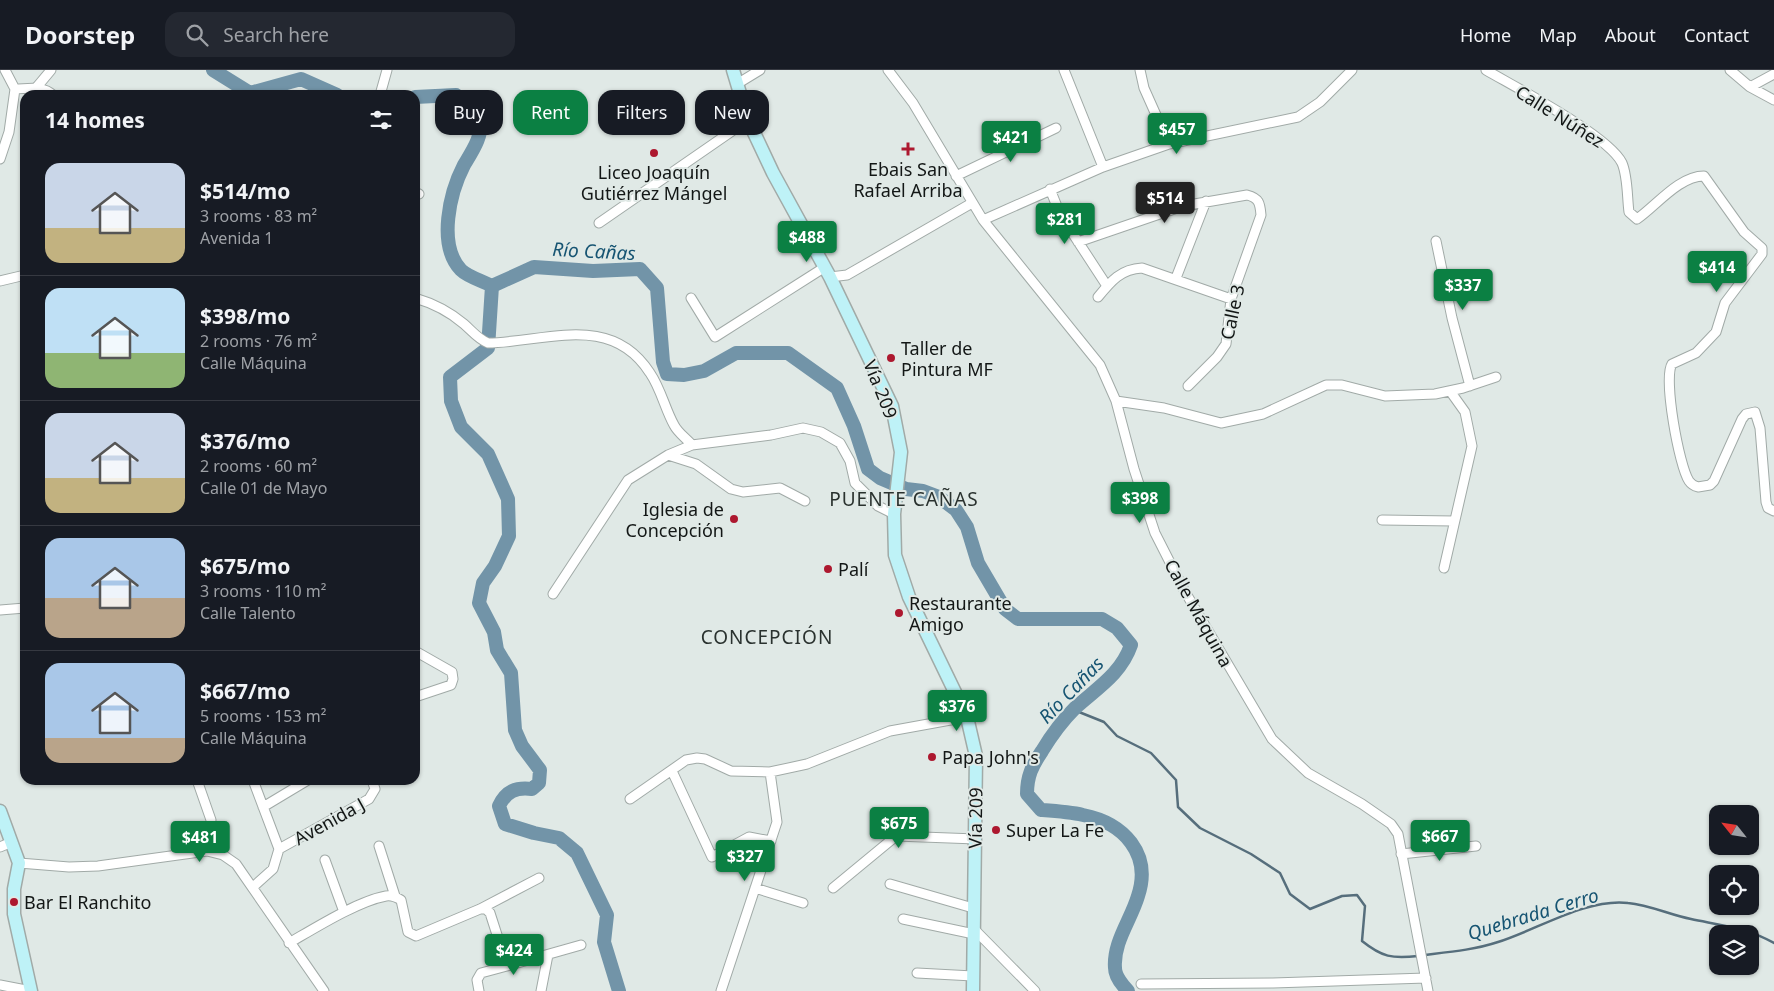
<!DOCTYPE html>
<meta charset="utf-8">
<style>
body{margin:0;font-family:"Noto Sans",sans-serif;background:#242831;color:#f1f3f6;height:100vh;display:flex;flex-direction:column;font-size:19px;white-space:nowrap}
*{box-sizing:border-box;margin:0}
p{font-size:16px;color:#9ea1a6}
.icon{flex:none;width:28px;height:28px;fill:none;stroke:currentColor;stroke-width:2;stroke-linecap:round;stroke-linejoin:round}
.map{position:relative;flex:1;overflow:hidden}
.drawer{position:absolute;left:20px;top:20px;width:400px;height:695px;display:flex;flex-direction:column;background:#171b24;border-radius:15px;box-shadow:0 1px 4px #0004}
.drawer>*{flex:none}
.hud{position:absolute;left:435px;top:20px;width:475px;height:45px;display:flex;gap:10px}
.needle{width:32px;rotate:300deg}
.controls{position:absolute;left:1709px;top:735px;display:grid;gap:10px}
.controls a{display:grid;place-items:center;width:50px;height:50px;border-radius:10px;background:#171b24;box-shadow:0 1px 4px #0004;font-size:25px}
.price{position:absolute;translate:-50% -42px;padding:0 11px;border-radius:5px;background:#0b8043;color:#fff;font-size:16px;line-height:32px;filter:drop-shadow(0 1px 2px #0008)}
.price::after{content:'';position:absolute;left:50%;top:30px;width:15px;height:11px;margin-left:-8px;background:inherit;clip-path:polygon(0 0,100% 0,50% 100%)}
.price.selected{background:#222;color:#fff}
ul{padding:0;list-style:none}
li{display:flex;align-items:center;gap:15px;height:125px;padding:0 25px}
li+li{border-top:1px solid #363941}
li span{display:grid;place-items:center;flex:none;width:140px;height:100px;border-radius:15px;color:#555}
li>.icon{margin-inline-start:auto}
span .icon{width:60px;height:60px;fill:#fffc;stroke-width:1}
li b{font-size:21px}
h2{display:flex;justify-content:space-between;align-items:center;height:60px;padding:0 25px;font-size:21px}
.tag{padding:0 18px;border-radius:15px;background:#171b24;box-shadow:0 1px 4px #0004;font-size:18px;line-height:45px}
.tag.selected{background:#0b8043;color:#fff}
header{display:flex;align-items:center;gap:30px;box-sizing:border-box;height:70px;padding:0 25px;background:#171b24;border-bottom:1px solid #363941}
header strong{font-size:24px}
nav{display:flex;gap:28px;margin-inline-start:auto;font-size:18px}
.search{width:350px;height:45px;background:#242831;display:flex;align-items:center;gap:12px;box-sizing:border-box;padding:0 18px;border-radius:15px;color:#9ea1a6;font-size:19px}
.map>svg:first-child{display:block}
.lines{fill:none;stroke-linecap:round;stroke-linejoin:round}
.stream{stroke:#566e7c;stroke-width:2.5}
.river{stroke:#7294a8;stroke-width:14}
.minor-casing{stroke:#a1aaa7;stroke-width:11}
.secondary-casing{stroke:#a1aaa7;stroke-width:15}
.minor{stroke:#fff;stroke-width:9}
.secondary{stroke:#bef2f7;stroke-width:12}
.poi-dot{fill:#ad182f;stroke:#e0e9e6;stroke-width:2}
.labels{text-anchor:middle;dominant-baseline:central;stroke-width:4;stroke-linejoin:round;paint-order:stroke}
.street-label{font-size:18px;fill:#131716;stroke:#e0e9e6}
.poi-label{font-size:18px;fill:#131716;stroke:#e0e9e6;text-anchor:start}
.water-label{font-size:19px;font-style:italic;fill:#165472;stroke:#e0e9e6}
.neighbourhood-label{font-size:19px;letter-spacing:1px;fill:#2a322f;stroke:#e0e9e6}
</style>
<header>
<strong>Doorstep</strong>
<div class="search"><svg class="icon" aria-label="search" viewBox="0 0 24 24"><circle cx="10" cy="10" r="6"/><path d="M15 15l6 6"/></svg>Search here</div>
<nav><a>Home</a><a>Map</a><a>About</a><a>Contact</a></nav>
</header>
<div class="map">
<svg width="1774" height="921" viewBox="0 0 1774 921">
<rect width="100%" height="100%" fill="#e0e9e6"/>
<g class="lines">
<path class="stream" d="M 1074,640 L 1104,652 L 1117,666 L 1151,683 L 1176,710 L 1178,737 L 1200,758 L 1251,784 L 1280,803 L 1290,824 L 1310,839 L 1342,826 L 1357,825 L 1365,836 L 1362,871 C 1382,887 1392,889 1418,886
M 1423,885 C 1449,882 1474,880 1498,872 C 1537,860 1586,828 1628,833 C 1650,835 1670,845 1691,849 C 1719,855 1748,858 1774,873"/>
<path class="river" d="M 213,0 L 250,23 L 301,9 L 337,25
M 415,27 L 456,25 C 464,31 477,39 480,49 C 484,65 471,83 464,95 C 450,122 437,175 461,200 C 468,207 483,211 492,216
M 492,216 L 534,197 L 593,201 L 640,199 L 657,218 L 663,292 L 667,304 L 684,305 L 704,301 L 736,283 L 788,283 L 837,318 L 854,356 L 868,399 L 880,408 L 906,419 L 923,421 L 939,427 L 956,440 L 967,457 L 978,493 L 1005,539 L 1018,549 L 1102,549 L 1117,558 L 1131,575 C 1121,604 1097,618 1075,638 C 1062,651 1051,666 1042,681 C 1032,696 1027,706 1027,724 L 1041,740 C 1055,741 1070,742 1083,745 C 1124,753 1152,784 1138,826 C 1131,850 1113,872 1115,898 C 1115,906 1123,916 1128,921
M 492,216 L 488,278 L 450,307 L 451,331 L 461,357 L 488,384 L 508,429 L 509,466 L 495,496 L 483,513 L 479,533 L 494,562 L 497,580 L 511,603 L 515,660 L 522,676 L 540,700 L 539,713 L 532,719 C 516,717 506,721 499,736 L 505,754 L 534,763 L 559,768 L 577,783 L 607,845 L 604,872 L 619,921"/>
<defs>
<path id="minor" d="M 888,0 L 913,33 L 983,150 L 1100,295 L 1116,331 L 1134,399 L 1155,463 L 1184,520 L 1272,669 L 1308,703 L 1362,734 L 1391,754 L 1398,764 L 1428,921
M 1064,0 L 1103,97
M 1140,0 L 1144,18 L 1169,74
M 1486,0 C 1515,17 1609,66 1622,93 C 1628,107 1627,128 1629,142 L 1637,149 C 1656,136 1679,106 1704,106 L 1744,162 L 1762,178 L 1762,184 L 1725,233 L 1716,262 L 1696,283 L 1672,294 C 1663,308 1679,396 1689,411 C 1691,414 1694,416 1698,417 L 1710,415 L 1714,411 L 1742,349 L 1746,344 L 1755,342 L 1760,358 L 1766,432 L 1768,438 L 1774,441
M 1730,0 L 1750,17 L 1774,30
M 737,14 L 760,0
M 1750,17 L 1774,4
M 36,18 L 51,0
M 15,19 C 27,19 43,15 53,25
M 380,25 L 387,0
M 0,89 L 9,62 L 15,19 L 5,0
M 956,106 L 1056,58
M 1050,119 L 1060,144 L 1107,216
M 415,122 L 419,124
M 983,150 L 1103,97 L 1169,74 L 1298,47 L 1320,32 L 1352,0
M 599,153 L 748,50
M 1436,171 L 1452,248 L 1470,316
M 1078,172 L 1183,136 L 1247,125 C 1259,128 1260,133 1261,145 L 1231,229 L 1226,274 L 1217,287 L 1188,316
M 830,207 L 847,205 L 972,133
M 1176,208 L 1206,131
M 0,211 L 25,205
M 1098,227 C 1111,211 1121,199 1142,198 L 1231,229
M 415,228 C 432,233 450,242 464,254 C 472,261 478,269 488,273 C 546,272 611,242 650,303 C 661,319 665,339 674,355 C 678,363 686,368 692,375
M 691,228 L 715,267 L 825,197
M 1116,331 L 1164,338 L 1221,353 L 1263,344 L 1326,315 L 1342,315 L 1385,326 L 1435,324 L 1463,318 L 1496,307
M 668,385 L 696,394 L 731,419 L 743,422 L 780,418 L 805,431
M 1382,450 L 1454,451
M 1444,498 L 1472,376 L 1465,342 L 1450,321
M 553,524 L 628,410 L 668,385 L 692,375 L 771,365 L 803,358 L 821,362 L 840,373 L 850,391 L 855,413 L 878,436 L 894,444
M 0,540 L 25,538
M 415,581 L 452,602 L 453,609 L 451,615 L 415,627
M 672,701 L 712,787 L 749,767 L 771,771
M 197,710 L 211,750
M 253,710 L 279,779 L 273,799 L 253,817
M 630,729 L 686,690 L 697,688 L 705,689 L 731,701 L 770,702 L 807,694 L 890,661 L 967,647
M 263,737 L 308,710
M 379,776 L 395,826
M 0,777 L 12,772
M 279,779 L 369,729 L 375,719 L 372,710
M 1401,784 L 1476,776
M 325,790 L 344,842
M 19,793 L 69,797 L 98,796 L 207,781 L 223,785 L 236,794 L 324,921
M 890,814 L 973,838
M 755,818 L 803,833
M 833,818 L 896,766 L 976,769
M 480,839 L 486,839 L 490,843 L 507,896 L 581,875
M 903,849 L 974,864
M 974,859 L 1035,921
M 289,873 C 315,858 358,831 386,826 C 392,825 396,827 401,830 L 408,862 L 416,866 L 480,839 L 539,808
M 917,903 L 973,906
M 1141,914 L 1273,913 L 1426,908
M 0,915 L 31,921
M 479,921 L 477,910 L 481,903 L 507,896
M 541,921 L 548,885
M 721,921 L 777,752 L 770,702"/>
<path id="secondary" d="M 733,0 L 748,50 L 773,103 L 830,207 L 892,336 L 901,382 L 894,444 L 895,485 L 909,527 L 967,647 L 976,686 L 973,921
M 0,741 L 19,793 L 14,819 L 14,844 L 31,921"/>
</defs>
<use href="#minor" class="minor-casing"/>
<use href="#secondary" class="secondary-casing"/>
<use href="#minor" class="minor"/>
<use href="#secondary" class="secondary"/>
</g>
<g class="poi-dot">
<path d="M905.5 71.5h5v5h5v5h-5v5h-5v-5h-5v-5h5z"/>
<circle cx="654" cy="83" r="5"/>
<circle cx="891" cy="288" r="5"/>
<circle cx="734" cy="449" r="5"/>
<circle cx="828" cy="499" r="5"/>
<circle cx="899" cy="543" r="5"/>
<circle cx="932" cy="687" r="5"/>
<circle cx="996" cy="760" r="5"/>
<circle cx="14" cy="832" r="5"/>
</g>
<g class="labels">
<g class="street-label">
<text transform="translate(1560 46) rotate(32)">Calle Núñez</text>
<text transform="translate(1232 242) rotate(-78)">Calle 3</text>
<text transform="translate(881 319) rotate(68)">Vía 209</text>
<text transform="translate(1199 543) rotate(61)">Calle Máquina</text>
<text transform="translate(975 748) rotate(-89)">Vía 209</text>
<text transform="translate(329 751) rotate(-29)">Avenida J</text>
</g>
<g class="poi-label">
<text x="908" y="99" text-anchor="middle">Ebais San<tspan x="908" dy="21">Rafael Arriba</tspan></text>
<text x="654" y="102" text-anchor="middle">Liceo Joaquín<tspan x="654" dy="21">Gutiérrez Mángel</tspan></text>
<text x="901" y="278">Taller de<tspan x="901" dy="21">Pintura MF</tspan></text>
<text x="724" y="439" text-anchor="end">Iglesia de<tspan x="724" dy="21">Concepción</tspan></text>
<text x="838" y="499">Palí</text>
<text x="909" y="533">Restaurante<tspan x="909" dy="21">Amigo</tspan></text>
<text x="942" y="687">Papa John's</text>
<text x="1006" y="760">Super La Fe</text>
<text x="24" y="832">Bar El Ranchito</text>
</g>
<g class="water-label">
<text transform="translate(594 181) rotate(3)">Río Cañas</text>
<text transform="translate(1071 620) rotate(-46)">Río Cañas</text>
<text transform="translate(1533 844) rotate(-17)">Quebrada Cerro</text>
</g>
<g class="neighbourhood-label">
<text x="904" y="429">PUENTE CAÑAS</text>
<text x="767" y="567">CONCEPCIÓN</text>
</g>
</g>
</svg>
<div class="controls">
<a><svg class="needle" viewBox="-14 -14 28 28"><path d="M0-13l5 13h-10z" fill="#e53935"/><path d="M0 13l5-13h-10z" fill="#9ea1a6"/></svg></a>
<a><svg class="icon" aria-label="locate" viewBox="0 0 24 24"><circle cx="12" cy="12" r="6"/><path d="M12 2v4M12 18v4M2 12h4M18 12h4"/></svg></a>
<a><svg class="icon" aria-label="layers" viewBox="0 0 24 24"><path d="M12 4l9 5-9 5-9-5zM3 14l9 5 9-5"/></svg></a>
</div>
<b class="price" style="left:1177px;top:85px">$457</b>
<b class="price" style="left:1011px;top:93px">$421</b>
<b class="price selected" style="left:1165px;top:154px">$514</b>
<b class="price" style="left:1065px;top:175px">$281</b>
<b class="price" style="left:807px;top:193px">$488</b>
<b class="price" style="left:1717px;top:223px">$414</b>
<b class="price" style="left:1463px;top:241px">$337</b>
<b class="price" style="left:1140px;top:454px">$398</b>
<b class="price" style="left:957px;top:662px">$376</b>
<b class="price" style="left:899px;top:779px">$675</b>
<b class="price" style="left:1440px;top:792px">$667</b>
<b class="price" style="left:200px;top:793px">$481</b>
<b class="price" style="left:745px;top:812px">$327</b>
<b class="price" style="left:514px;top:906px">$424</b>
<div class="hud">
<a class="tag">Buy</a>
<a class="tag selected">Rent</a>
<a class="tag">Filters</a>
<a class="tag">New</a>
</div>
<section class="drawer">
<h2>14 homes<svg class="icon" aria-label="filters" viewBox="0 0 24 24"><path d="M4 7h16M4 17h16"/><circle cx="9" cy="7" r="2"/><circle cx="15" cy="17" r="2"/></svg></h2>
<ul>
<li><span style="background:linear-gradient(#c9d6e8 65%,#c2b280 0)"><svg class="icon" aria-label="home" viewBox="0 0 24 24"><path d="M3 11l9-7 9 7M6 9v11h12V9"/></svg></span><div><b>$514/mo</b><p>3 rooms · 83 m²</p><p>Avenida 1</p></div></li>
<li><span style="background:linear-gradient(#bfe0f5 65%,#8fb573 0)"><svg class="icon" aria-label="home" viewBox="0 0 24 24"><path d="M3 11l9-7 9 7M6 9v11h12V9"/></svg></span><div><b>$398/mo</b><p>2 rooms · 76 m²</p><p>Calle Máquina</p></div></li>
<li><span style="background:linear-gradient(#c9d6e8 65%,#c2b280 0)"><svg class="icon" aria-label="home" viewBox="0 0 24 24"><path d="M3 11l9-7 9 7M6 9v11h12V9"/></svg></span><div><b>$376/mo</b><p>2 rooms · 60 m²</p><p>Calle 01 de Mayo</p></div></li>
<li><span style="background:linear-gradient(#a9c7e8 60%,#b9a48a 0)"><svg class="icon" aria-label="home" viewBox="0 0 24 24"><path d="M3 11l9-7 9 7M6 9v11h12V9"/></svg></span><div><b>$675/mo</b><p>3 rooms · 110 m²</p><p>Calle Talento</p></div></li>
<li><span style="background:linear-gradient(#a9c7e8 75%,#b9a48a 0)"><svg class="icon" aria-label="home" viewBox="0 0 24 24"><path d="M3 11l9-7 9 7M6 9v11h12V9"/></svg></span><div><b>$667/mo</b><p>5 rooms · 153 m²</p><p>Calle Máquina</p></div></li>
</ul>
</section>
</div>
